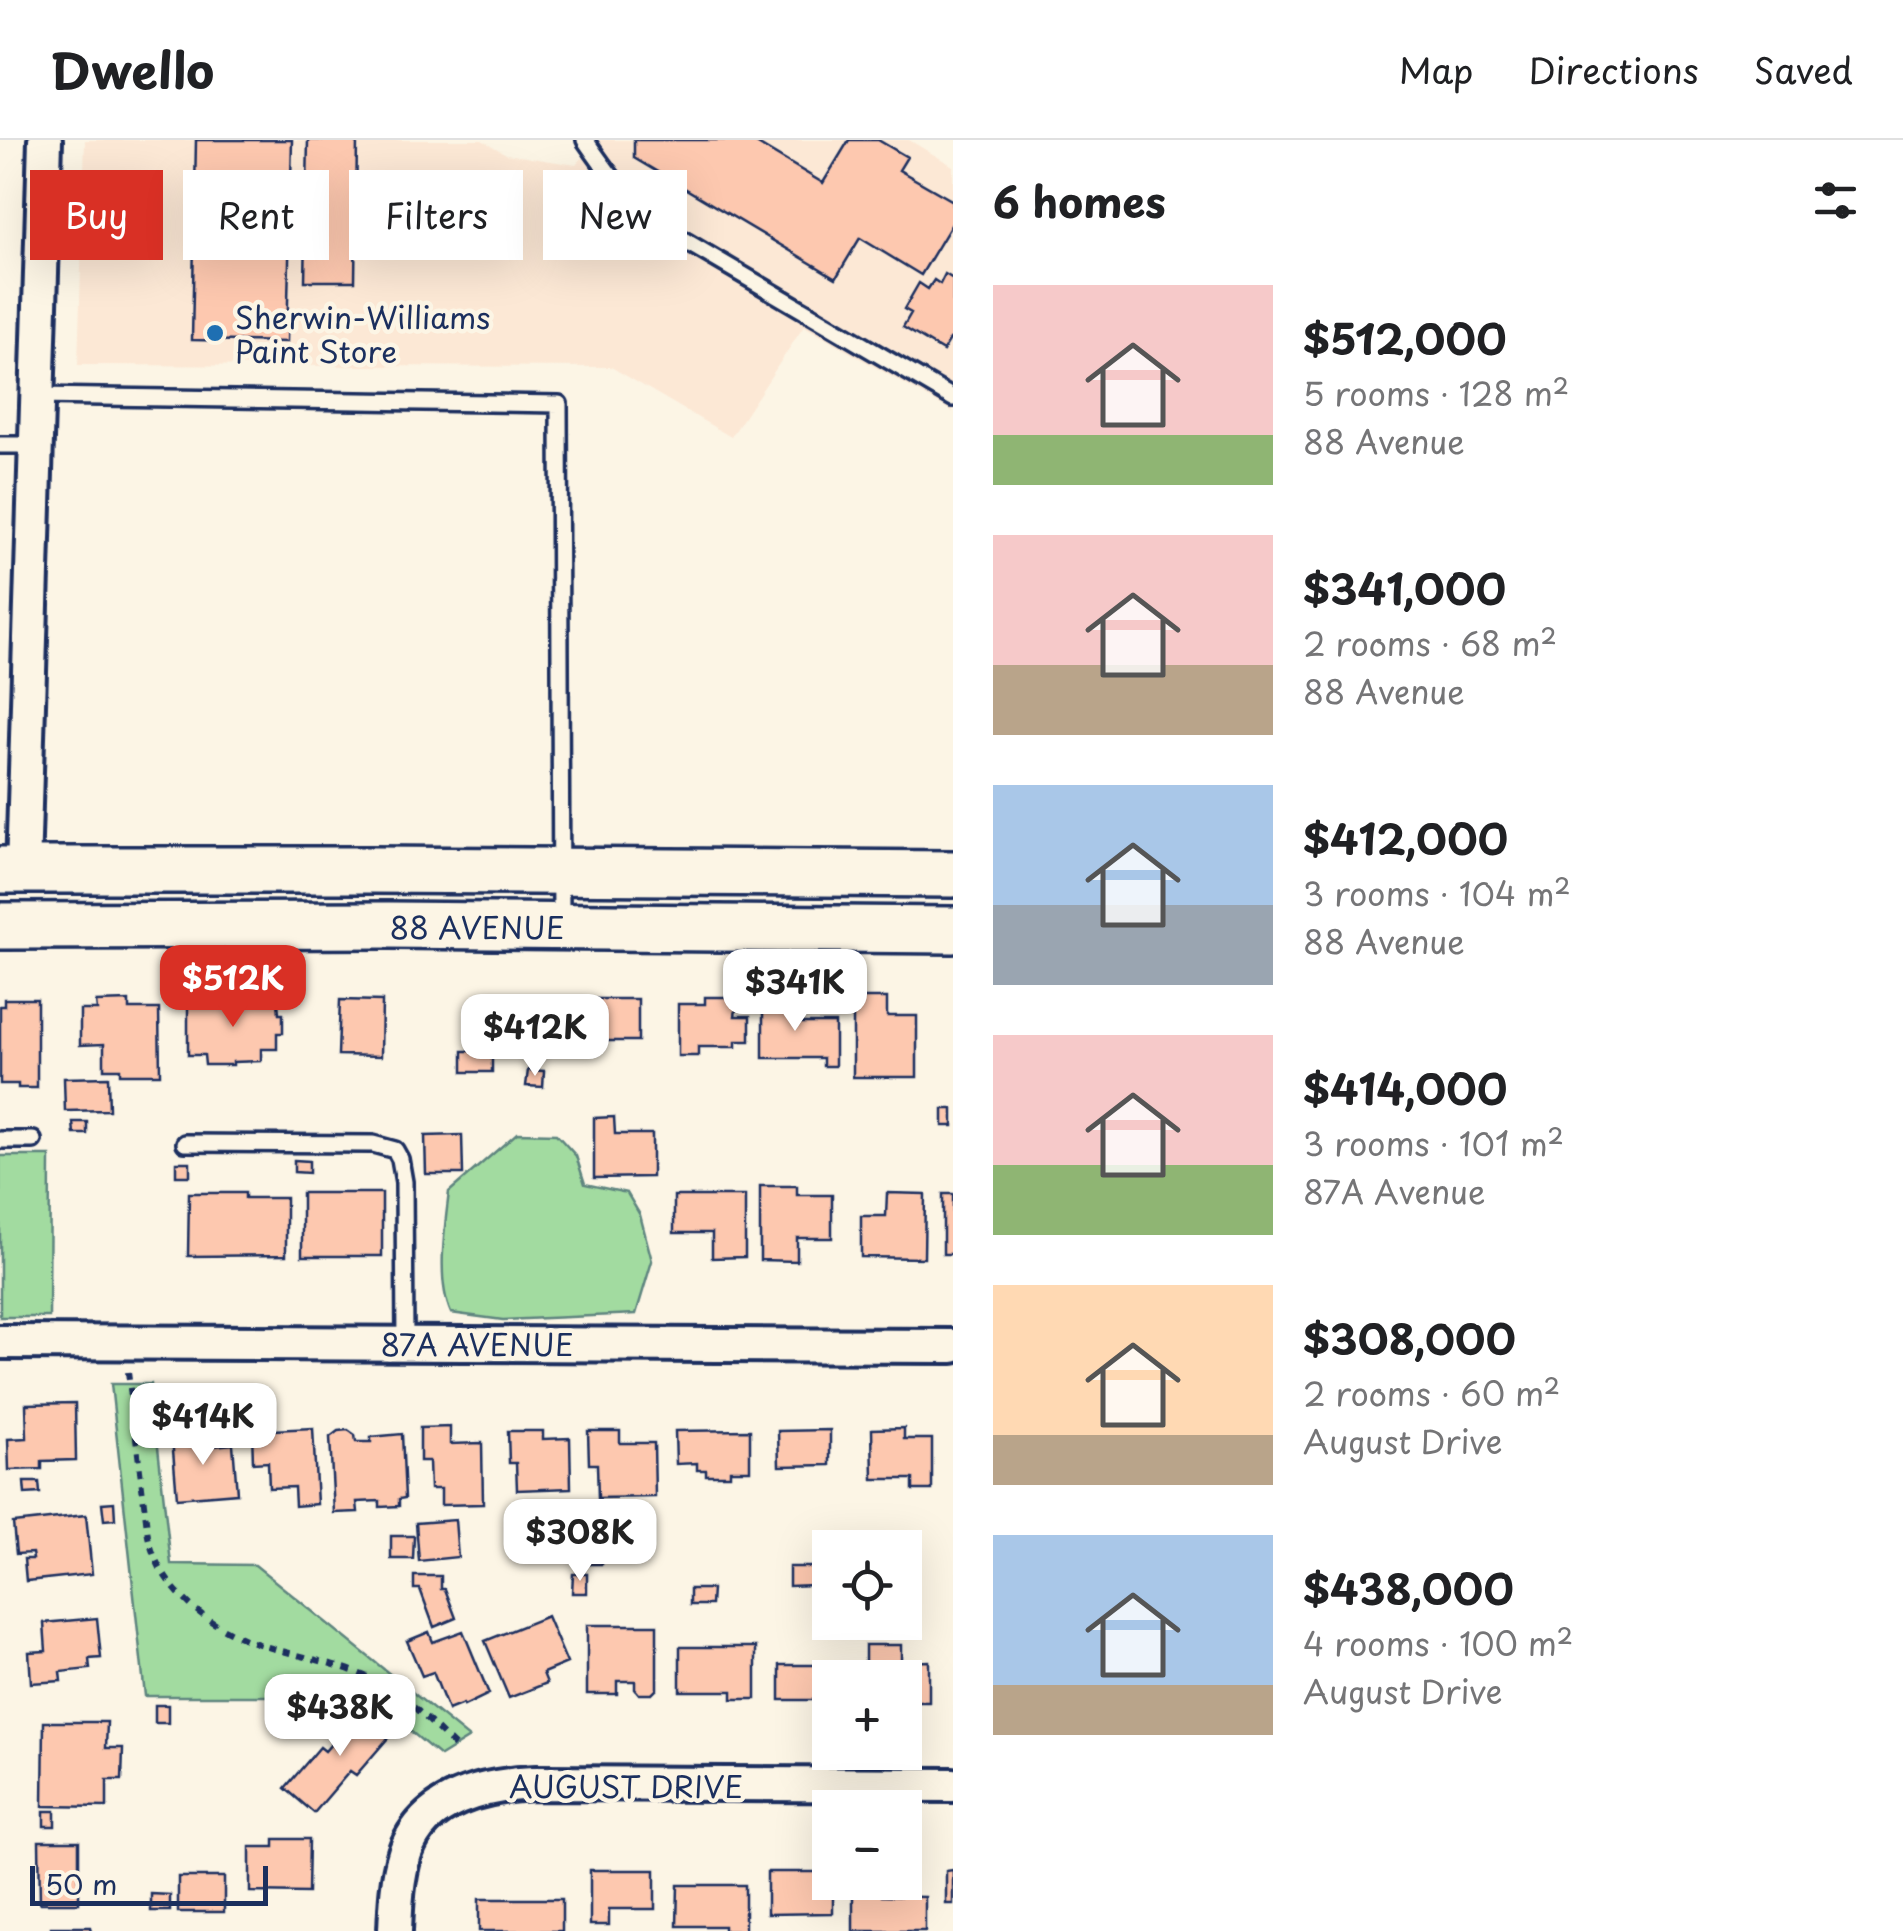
<!DOCTYPE html>
<meta charset="utf-8">
<style>
body{margin:0;font-family:"Playpen Sans",sans-serif;background:#f6f6f6;color:#202124;height:100vh;display:flex;flex-direction:column;font-size:38px;white-space:nowrap}
*{box-sizing:border-box;margin:0}
p{font-size:32px;color:#757577}
.icon{flex:none;width:55px;height:55px;fill:none;stroke:currentColor;stroke-width:2;stroke-linecap:round;stroke-linejoin:round}
.map{position:relative;flex:1;overflow:hidden}
.sheet{display:flex;flex-direction:column;background:#fff;width:950px}
.sheet>*{flex:none}
.banner{position:absolute;left:30px;top:30px;width:772px;height:90px;display:flex;gap:20px}
.controls{position:absolute;left:812px;top:1390px;display:grid;gap:20px}
.controls a{display:grid;place-items:center;width:110px;height:110px;border-radius:0px;background:#fff;box-shadow:0 10px 40px #0002;font-size:50px}
.scale{position:absolute;left:30px;bottom:25px;width:238px;box-sizing:border-box;padding-left:10px;border:5px solid #1b2f5e;border-top:0;font-size:28px;line-height:35px;white-space:nowrap;color:#1b2f5e;-webkit-text-stroke:8px #fcf5e5;paint-order:stroke}
.price{position:absolute;translate:-50% -85px;padding:0 22px;border-radius:20px;background:#fff;color:#222;font-size:32px;line-height:65px;filter:drop-shadow(0 2px 5px #0008)}
.price::after{content:'';position:absolute;left:50%;top:60px;width:30px;height:22px;margin-left:-15px;background:inherit;clip-path:polygon(0 0,100% 0,50% 100%)}
.price.current{background:#d93025;color:#fff}
ul{padding:0;list-style:none}
li{display:flex;align-items:center;gap:30px;height:250px;padding:0 40px}
li span{display:grid;place-items:center;flex:none;width:280px;height:200px;border-radius:0px;color:#555}
li>.icon{margin-inline-start:auto}
span .icon{width:120px;height:120px;fill:#fffc;stroke-width:1}
li b{font-size:42px}
h2{display:flex;justify-content:space-between;align-items:center;height:120px;padding:0 40px;font-size:42px}
.chip{padding:0 35px;border-radius:0px;background:#fff;box-shadow:0 10px 40px #0002;font-size:35px;line-height:90px}
.chip.current{background:#d93025;color:#fff}
header{display:flex;align-items:center;gap:60px;box-sizing:border-box;height:140px;padding:0 50px;background:#fff;border-bottom:2px solid #e0e0e0}
header strong{font-size:48px}
nav{display:flex;gap:55px;margin-inline-start:auto;font-size:35px}
main{display:flex;flex:1;min-height:0}
.map>svg:first-child{display:block}
.built{fill:#fce8d5}
.green{fill:#a2dba0;stroke:#5e857f;stroke-width:2.5}
.building{fill:#fdc8af;stroke:#1b2f5e;stroke-width:2.5}
.lines{fill:none;stroke-linecap:round;stroke-linejoin:round}
.lane-casing{stroke:#1b2f5e;stroke-width:22}
.street-casing{stroke:#1b2f5e;stroke-width:40}
.secondary-casing{stroke:#1b2f5e;stroke-width:52}
.path{stroke:#1b2f5e;stroke-width:6;stroke-dasharray:8 8;stroke-linecap:butt}
.lane{stroke:#fcf5e5;stroke-width:15}
.street{stroke:#fcf5e5;stroke-width:32}
.secondary{stroke:#fcf5e5;stroke-width:45}
.poi-dot{fill:#1f6fb2;stroke:#fcf5e5;stroke-width:4}
.labels{text-anchor:middle;dominant-baseline:central;stroke-width:9;stroke-linejoin:round;paint-order:stroke}
.poi-label{font-size:30px;fill:#1b2f5e;stroke:#fcf5e5;text-anchor:start}
.street-label{font-size:30px;fill:#1b2f5e;stroke:#fcf5e5}
</style>
<header>
<strong>Dwello</strong>
<nav><a>Map</a><a>Directions</a><a>Saved</a></nav>
</header>
<main>
<div class="map">
<svg width="953" height="1791" viewBox="0 0 953 1791">
<rect width="100%" height="100%" fill="#fcf5e5"/>
<filter id="ink" filterUnits="userSpaceOnUse"><feTurbulence type="fractalNoise" baseFrequency=".01" numOctaves="2"/><feDisplacementMap in="SourceGraphic" scale="20" xChannelSelector="R" yChannelSelector="G"/><feConvolveMatrix kernelMatrix="1 2 1 2 8 2 1 2 1" color-interpolation-filters="sRGB"/></filter>
<g filter="url(#ink)">
<path class="built" d="M 85,0 L 482,0 L 506,14 L 576,25 L 598,0 L 909,0 L 953,26 L 953,272 L 804,186 L 731,297 L 611,227 L 78,225 Z"/>
<path class="green" d="M 517,993 L 556,994 L 576,1016 L 585,1044 L 627,1053 L 640,1075 L 652,1121 L 636,1174 L 503,1180 L 451,1173 C 436,1140 445,1087 449,1052 Z
M 0,1016 L 50,1016 L 49,1177 L 0,1177 Z
M 111,1244 L 151,1244 L 171,1424 L 255,1425 L 469,1598 L 440,1616 L 369,1556 L 145,1556 Z"/>
<path class="building" d="M 196,0 L 292,0 L 287,202 L 192,200 Z
M 308,0 L 357,0 L 355,141 L 305,141 Z
M 634,0 L 751,0 L 823,43 L 849,0 L 878,0 L 907,17 L 899,30 L 953,61 L 953,82 L 921,135 L 860,98 L 836,138 L 634,18 Z
M 945,134 L 953,139 L 953,201 L 950,199 L 943,211 L 903,187 L 911,173 L 904,169 L 919,143 L 928,149 L 934,140 L 940,144 Z
M 705,857 L 738,857 L 735,876 L 750,876 L 750,901 L 736,901 L 736,907 L 698,907 L 698,916 L 678,916 L 678,864 L 705,864 Z
M 763,857 L 793,857 L 793,883 L 835,883 L 835,926 L 823,926 L 823,918 L 763,918 Z
M 853,858 L 887,858 L 887,876 L 917,876 L 917,937 L 853,937 Z
M 4,859 L 37,859 L 37,948 L 18,948 L 18,944 L 0,944 L 0,866 L 4,866 Z
M 569,859 L 638,859 L 638,901 L 568,901 Z
M 340,860 L 382,861 L 381,916 L 338,915 Z
M 129,861 L 129,869 L 159,869 L 160,934 L 120,934 L 120,929 L 104,929 L 104,904 L 80,905 L 80,870 L 97,870 L 96,862 Z
M 278,861 L 279,874 L 283,874 L 283,893 L 277,893 L 277,909 L 261,909 L 261,921 L 233,922 L 233,925 L 205,925 L 204,915 L 188,915 L 188,862 Z
M 463,911 L 492,911 L 492,932 L 463,932 Z
M 528,930 L 544,931 L 543,947 L 526,946 Z
M 108,937 L 109,970 L 65,971 L 64,938 Z
M 943,969 L 953,969 L 953,986 L 943,986 Z
M 614,977 L 615,994 L 652,994 L 652,1037 L 594,1038 L 594,978 Z
M 73,982 L 87,982 L 87,994 L 74,994 Z
M 462,995 L 463,1034 L 426,1034 L 425,996 Z
M 294,1020 L 309,1021 L 309,1033 L 294,1032 Z
M 176,1022 L 190,1022 L 190,1036 L 176,1036 Z
M 760,1046 L 797,1046 L 797,1055 L 832,1055 L 832,1098 L 797,1098 L 797,1121 L 760,1120 Z
M 189,1053 L 245,1053 L 245,1058 L 286,1058 L 286,1115 L 188,1116 Z
M 302,1053 L 382,1053 L 382,1116 L 302,1116 Z
M 887,1053 L 925,1054 L 924,1118 L 861,1117 L 861,1076 L 886,1076 Z
M 943,1054 L 953,1054 L 953,1114 L 943,1114 Z
M 674,1056 L 745,1056 L 745,1117 L 712,1118 L 712,1093 L 674,1093 Z
M 75,1263 L 76,1320 L 42,1321 L 42,1329 L 9,1330 L 8,1299 L 27,1298 L 26,1264 Z
M 450,1287 L 450,1304 L 482,1303 L 483,1364 L 441,1365 L 441,1349 L 430,1349 L 429,1321 L 420,1321 L 420,1288 Z
M 313,1288 L 317,1364 L 295,1366 L 294,1347 L 269,1348 L 268,1322 L 253,1323 L 252,1291 Z
M 904,1288 L 904,1299 L 932,1299 L 932,1350 L 913,1350 L 913,1339 L 873,1339 L 872,1289 Z
M 348,1290 L 355,1295 L 356,1302 L 371,1302 L 371,1297 L 402,1294 L 405,1358 L 399,1359 L 399,1366 L 380,1367 L 380,1361 L 357,1362 L 358,1372 L 334,1373 L 330,1297 L 338,1291 Z
M 750,1290 L 750,1330 L 730,1330 L 730,1335 L 706,1335 L 706,1330 L 697,1330 L 697,1323 L 676,1324 L 675,1291 Z
M 830,1290 L 830,1325 L 779,1326 L 778,1291 Z
M 508,1291 L 543,1291 L 543,1299 L 570,1298 L 571,1348 L 517,1350 L 516,1323 L 509,1323 Z
M 588,1291 L 620,1291 L 620,1303 L 654,1303 L 655,1357 L 598,1358 L 597,1324 L 589,1324 Z
M 203,1295 L 204,1307 L 233,1304 L 237,1353 L 177,1358 L 172,1298 Z
M 24,1342 L 39,1342 L 40,1353 L 25,1354 Z
M 114,1362 L 115,1379 L 104,1380 L 102,1363 Z
M 86,1375 L 92,1434 L 26,1441 L 24,1419 L 33,1419 L 32,1413 L 16,1414 L 13,1383 Z
M 455,1380 L 458,1417 L 419,1421 L 416,1383 Z
M 391,1396 L 414,1396 L 413,1419 L 391,1419 Z
M 587,1408 L 601,1408 L 602,1424 L 587,1424 Z
M 789,1427 L 813,1427 L 813,1445 L 789,1446 Z
M 573,1434 L 587,1434 L 587,1453 L 572,1453 Z
M 414,1436 L 441,1436 L 441,1449 L 445,1449 L 456,1478 L 434,1487 L 420,1449 L 414,1449 Z
M 690,1449 L 712,1449 L 711,1465 L 690,1465 Z
M 547,1476 L 567,1523 L 543,1533 L 547,1543 L 509,1558 L 485,1501 Z
M 97,1478 L 101,1518 L 89,1519 L 90,1529 L 60,1532 L 61,1541 L 31,1543 L 29,1512 L 46,1511 L 44,1483 Z
M 587,1485 L 657,1485 L 657,1549 L 652,1554 L 639,1554 L 635,1549 L 635,1541 L 617,1541 L 617,1554 L 587,1554 Z
M 463,1491 L 489,1554 L 464,1566 L 463,1564 L 448,1570 L 433,1532 L 422,1536 L 407,1501 L 429,1492 L 433,1502 Z
M 865,1505 L 901,1505 L 901,1522 L 929,1521 L 929,1562 L 905,1562 L 905,1538 L 865,1538 Z
M 680,1507 L 756,1507 L 756,1559 L 732,1559 L 732,1551 L 680,1551 Z
M 780,1525 L 830,1525 L 830,1560 L 780,1560 Z
M 155,1565 L 168,1565 L 168,1583 L 155,1583 Z
M 365,1565 L 395,1590 L 356,1635 L 350,1631 L 314,1673 L 285,1648 L 320,1607 L 325,1611 Z
M 44,1582 L 107,1582 L 106,1608 L 123,1608 L 122,1640 L 107,1640 L 107,1667 L 43,1666 Z
M 44,1671 L 55,1671 L 55,1686 L 44,1686 Z
M 274,1699 L 309,1699 L 308,1753 L 250,1752 L 250,1707 L 274,1707 Z
M 39,1701 L 79,1701 L 79,1763 L 40,1763 Z
M 590,1730 L 655,1730 L 655,1769 L 609,1769 L 609,1785 L 590,1785 Z
M 953,1730 L 953,1764 L 946,1764 L 946,1731 Z
M 767,1732 L 830,1732 L 830,1742 L 833,1742 L 833,1773 L 767,1774 Z
M 178,1737 L 224,1737 L 224,1772 L 178,1772 Z
M 853,1742 L 882,1742 L 882,1756 L 925,1757 L 925,1791 L 853,1791 Z
M 678,1745 L 745,1745 L 745,1791 L 724,1791 L 724,1786 L 677,1786 Z
M 151,1754 L 170,1755 L 170,1771 L 151,1771 Z
M 479,1759 L 562,1759 L 562,1791 L 479,1791 Z
M 51,1787 L 90,1787 L 91,1791 L 51,1791 Z"/>
<g class="lines">
<defs>
<path id="lane" d="M 585,0 C 605,29 625,57 651,81 L 953,258
M 37,256 L 559,264 L 561,782
M 0,305 L 35,305
M 0,1000 L 33,1000
M 185,1003 L 373,1004 L 395,1010 L 400,1019 L 404,1042 L 405,1203"/>
<path id="street" d="M 23,731 L 45,0
M 0,1202 L 953,1206
M 395,1791 C 396,1765 397,1738 405,1713 C 424,1657 485,1645 536,1643 L 953,1645"/>
<path id="secondary" d="M 0,730 L 372,730 L 953,734
M 0,786 L 389,785 L 953,790"/>
</defs>
<use href="#lane" class="lane-casing"/>
<use href="#street" class="street-casing"/>
<use href="#secondary" class="secondary-casing"/>
<path class="path" d="M 128,1232 L 148,1396 C 154,1420 163,1437 181,1456 C 241,1518 306,1507 376,1541 C 407,1556 434,1587 459,1610"/>
<use href="#lane" class="lane"/>
<use href="#street" class="street"/>
<use href="#secondary" class="secondary"/>
</g>
</g>
<circle class="poi-dot" cx="215" cy="193" r="10"/>
<g class="labels">
<g class="poi-label">
<text x="235" y="176">Sherwin-Williams<tspan x="235" dy="34">Paint Store</tspan></text>
</g>
<g class="street-label">
<text x="477" y="786">88 AVENUE</text>
<text x="477" y="1203">87A AVENUE</text>
<text x="626" y="1645">AUGUST DRIVE</text>
</g>
</g>
</svg>
<div class="controls">
<a><svg class="icon" aria-label="locate" viewBox="0 0 24 24"><circle cx="12" cy="12" r="6"/><path d="M12 2v4M12 18v4M2 12h4M18 12h4"/></svg></a>
<a>+</a>
<a>−</a>
</div>
<div class="scale">50 m</div>
<b class="price current" style="left:233px;top:890px">$512K</b>
<b class="price" style="left:795px;top:894px">$341K</b>
<b class="price" style="left:535px;top:939px">$412K</b>
<b class="price" style="left:203px;top:1328px">$414K</b>
<b class="price" style="left:580px;top:1444px">$308K</b>
<b class="price" style="left:340px;top:1619px">$438K</b>
<div class="banner">
<a class="chip current">Buy</a>
<a class="chip">Rent</a>
<a class="chip">Filters</a>
<a class="chip">New</a>
</div>
</div>
<section class="sheet">
<h2>6 homes<svg class="icon" aria-label="filters" viewBox="0 0 24 24"><path d="M4 7h16M4 17h16"/><circle cx="9" cy="7" r="2"/><circle cx="15" cy="17" r="2"/></svg></h2>
<ul>
<li><span style="background:linear-gradient(#f6c9c9 75%,#8fb573 0)"><svg class="icon" aria-label="home" viewBox="0 0 24 24"><path d="M3 11l9-7 9 7M6 9v11h12V9"/></svg></span><div><b>$512,000</b><p>5 rooms · 128 m²</p><p>88 Avenue</p></div></li>
<li><span style="background:linear-gradient(#f6c9c9 65%,#b9a48a 0)"><svg class="icon" aria-label="home" viewBox="0 0 24 24"><path d="M3 11l9-7 9 7M6 9v11h12V9"/></svg></span><div><b>$341,000</b><p>2 rooms · 68 m²</p><p>88 Avenue</p></div></li>
<li><span style="background:linear-gradient(#a9c7e8 60%,#9aa5b1 0)"><svg class="icon" aria-label="home" viewBox="0 0 24 24"><path d="M3 11l9-7 9 7M6 9v11h12V9"/></svg></span><div><b>$412,000</b><p>3 rooms · 104 m²</p><p>88 Avenue</p></div></li>
<li><span style="background:linear-gradient(#f6c9c9 65%,#8fb573 0)"><svg class="icon" aria-label="home" viewBox="0 0 24 24"><path d="M3 11l9-7 9 7M6 9v11h12V9"/></svg></span><div><b>$414,000</b><p>3 rooms · 101 m²</p><p>87A Avenue</p></div></li>
<li><span style="background:linear-gradient(#ffd9b3 75%,#b9a48a 0)"><svg class="icon" aria-label="home" viewBox="0 0 24 24"><path d="M3 11l9-7 9 7M6 9v11h12V9"/></svg></span><div><b>$308,000</b><p>2 rooms · 60 m²</p><p>August Drive</p></div></li>
<li><span style="background:linear-gradient(#a9c7e8 75%,#b9a48a 0)"><svg class="icon" aria-label="home" viewBox="0 0 24 24"><path d="M3 11l9-7 9 7M6 9v11h12V9"/></svg></span><div><b>$438,000</b><p>4 rooms · 100 m²</p><p>August Drive</p></div></li>
</ul>
</section>
</main>
